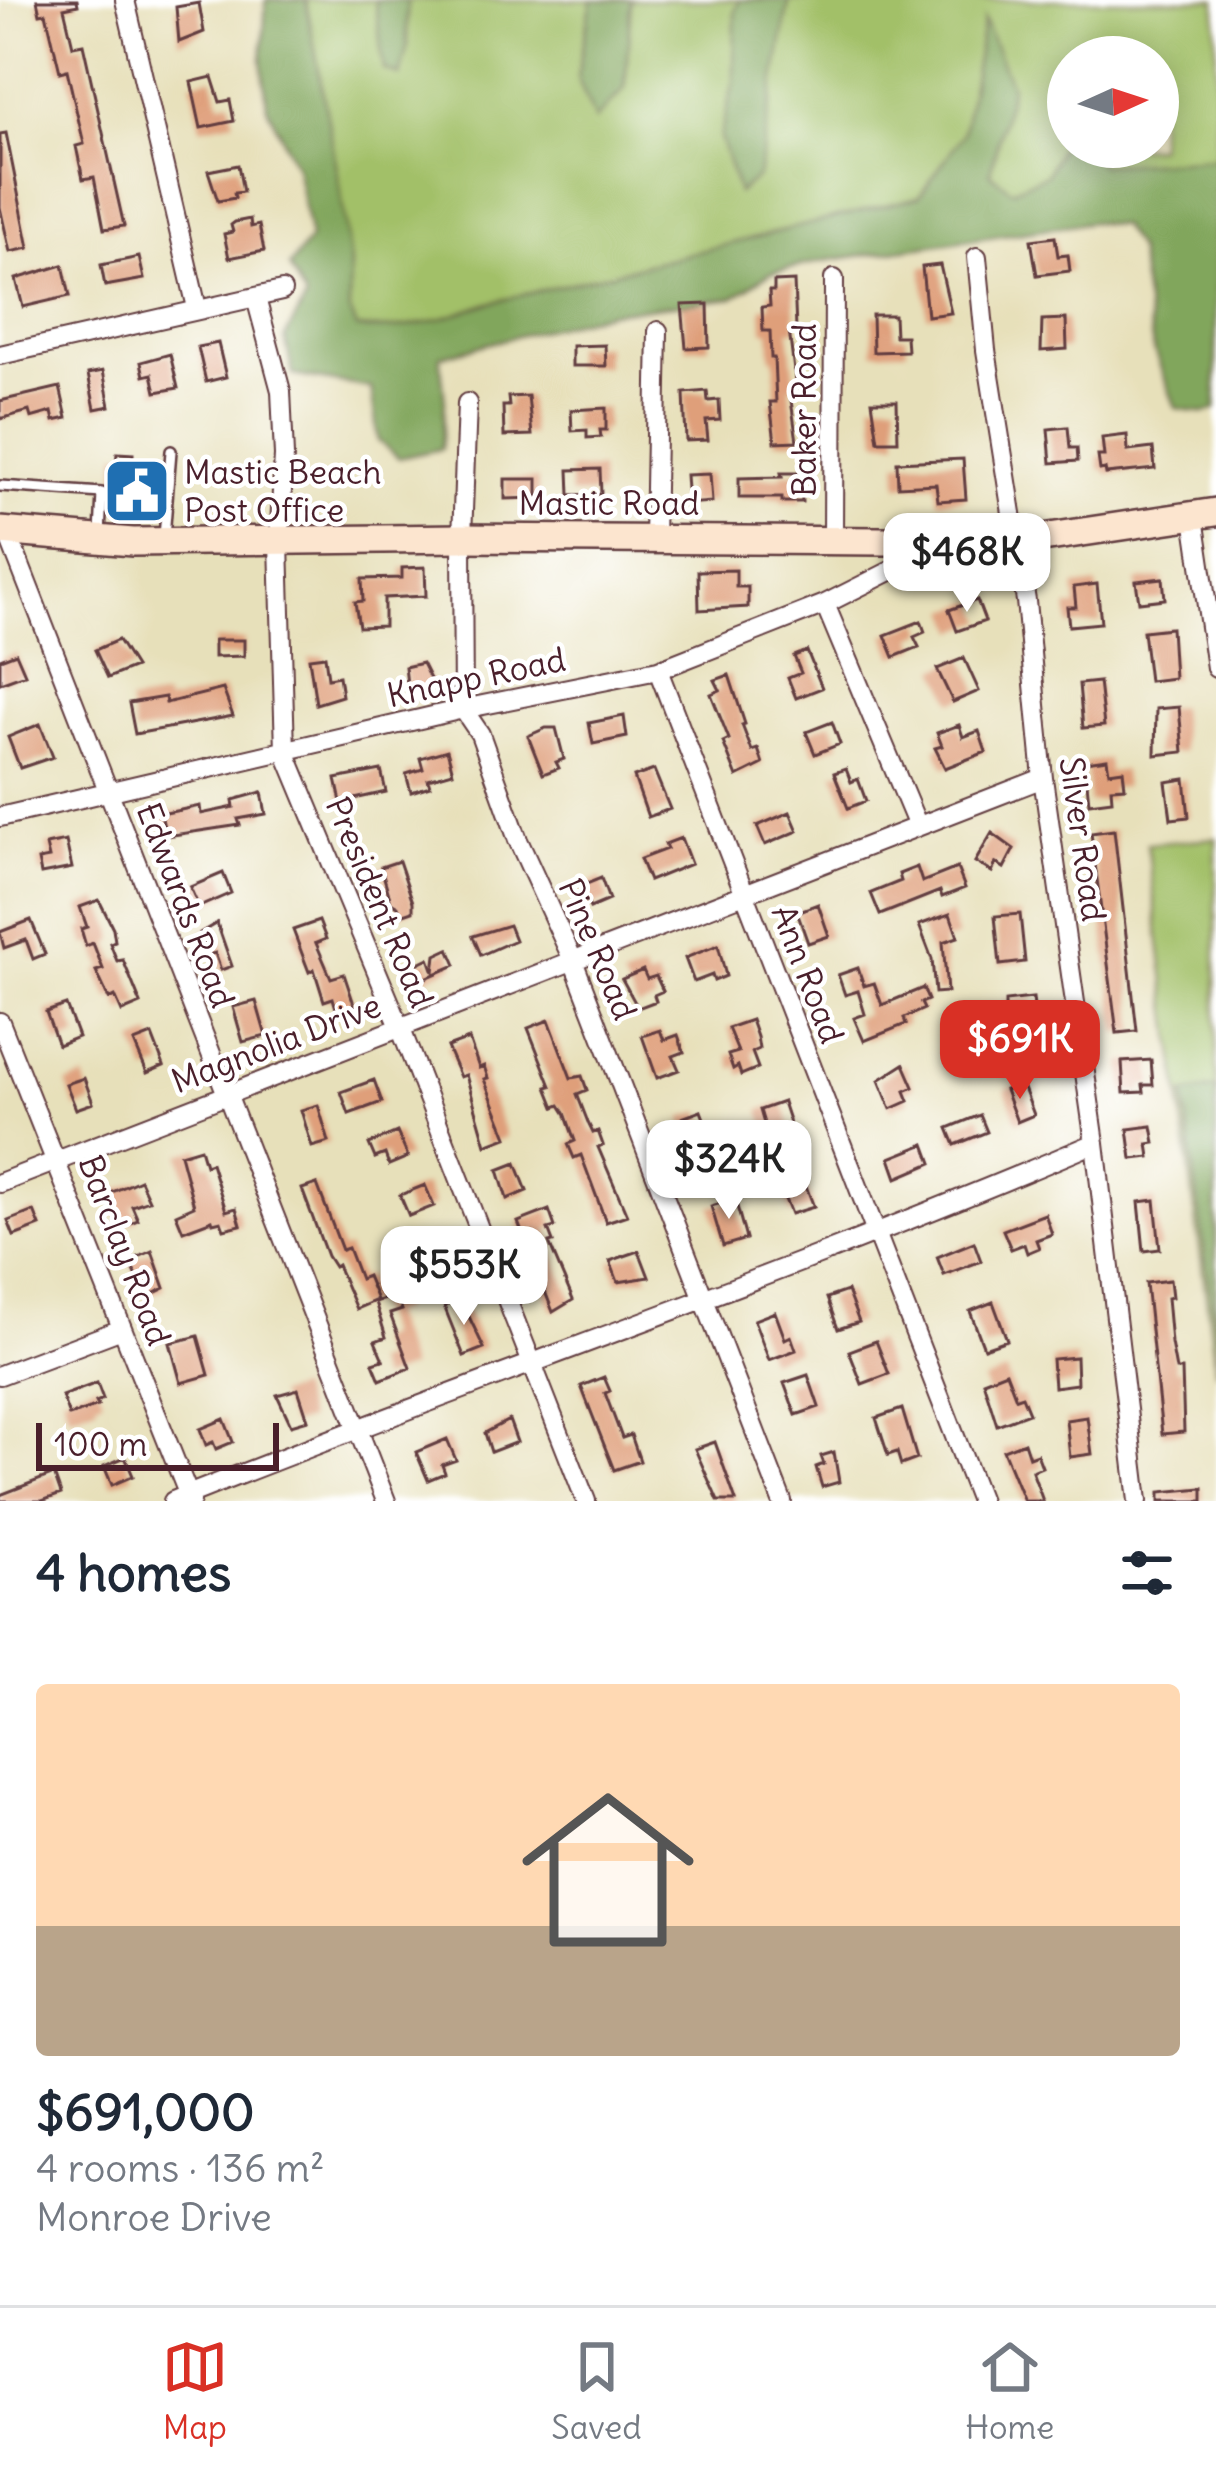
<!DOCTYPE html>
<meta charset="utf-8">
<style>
body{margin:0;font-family:Delius,sans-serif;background:#f6f6f7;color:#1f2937;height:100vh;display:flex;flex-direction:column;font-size:45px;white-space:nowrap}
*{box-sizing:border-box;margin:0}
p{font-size:39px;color:#747a83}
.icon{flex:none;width:66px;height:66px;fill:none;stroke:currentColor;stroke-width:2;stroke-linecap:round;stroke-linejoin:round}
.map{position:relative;height:1501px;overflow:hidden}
.panel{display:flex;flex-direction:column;background:#fff;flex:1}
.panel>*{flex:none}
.needle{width:78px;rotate:87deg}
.controls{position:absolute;left:1047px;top:36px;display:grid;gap:24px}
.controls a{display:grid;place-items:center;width:132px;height:132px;border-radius:50%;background:#fff;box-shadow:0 6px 30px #0003;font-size:60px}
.scale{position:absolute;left:36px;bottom:30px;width:243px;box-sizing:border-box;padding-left:12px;border:6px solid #4a1f2b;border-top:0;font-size:33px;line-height:42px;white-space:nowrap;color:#4a1f2b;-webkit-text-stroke:9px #fff;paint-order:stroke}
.price{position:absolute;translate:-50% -102px;padding:0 27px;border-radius:24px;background:#fff;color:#222;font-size:39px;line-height:78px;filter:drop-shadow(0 3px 6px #0008)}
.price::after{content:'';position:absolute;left:50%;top:72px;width:36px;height:27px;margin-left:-18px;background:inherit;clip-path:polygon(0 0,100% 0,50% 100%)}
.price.selected{background:#d93025;color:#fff}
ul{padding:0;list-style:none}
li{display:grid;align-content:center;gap:24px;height:636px;padding:0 36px}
li span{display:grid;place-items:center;height:372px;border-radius:12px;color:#555}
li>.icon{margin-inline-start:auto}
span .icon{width:216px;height:216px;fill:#fffc;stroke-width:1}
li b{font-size:51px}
h2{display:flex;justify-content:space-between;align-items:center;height:144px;padding:0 36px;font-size:51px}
.dock{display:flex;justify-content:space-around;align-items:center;height:168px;border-top:3px solid #e0e1e3;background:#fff;font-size:33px;color:#747a83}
.dock a{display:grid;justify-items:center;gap:6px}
.dock .selected{color:#d93025}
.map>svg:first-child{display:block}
.green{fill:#a2c068;stroke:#76704a;stroke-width:3;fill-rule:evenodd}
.forest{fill:#81a65c;stroke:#666244;stroke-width:3}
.building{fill:#df9f7a}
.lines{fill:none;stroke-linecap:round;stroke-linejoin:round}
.lane-casing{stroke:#623c40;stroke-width:14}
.street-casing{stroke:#623c40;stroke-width:22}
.secondary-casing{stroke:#623c40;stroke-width:32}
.lane{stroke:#fff;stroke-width:9}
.street{stroke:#fff;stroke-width:18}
.secondary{stroke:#fce5cf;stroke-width:27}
.labels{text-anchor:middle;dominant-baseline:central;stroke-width:9;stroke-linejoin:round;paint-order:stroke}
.street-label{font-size:33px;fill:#4a1f2b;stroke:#fff}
.poi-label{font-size:33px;fill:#4a1f2b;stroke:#fff;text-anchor:start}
</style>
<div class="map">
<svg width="1216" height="1501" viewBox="0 0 1216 1501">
<rect width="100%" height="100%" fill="#fff"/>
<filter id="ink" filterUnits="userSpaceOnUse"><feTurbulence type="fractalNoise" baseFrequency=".00833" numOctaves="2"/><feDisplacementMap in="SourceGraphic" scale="24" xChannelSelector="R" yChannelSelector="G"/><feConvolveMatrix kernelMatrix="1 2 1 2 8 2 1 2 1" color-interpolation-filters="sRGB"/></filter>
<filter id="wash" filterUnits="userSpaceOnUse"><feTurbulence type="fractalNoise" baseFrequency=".004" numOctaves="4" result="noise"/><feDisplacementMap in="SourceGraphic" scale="48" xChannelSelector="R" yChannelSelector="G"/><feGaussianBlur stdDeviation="2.7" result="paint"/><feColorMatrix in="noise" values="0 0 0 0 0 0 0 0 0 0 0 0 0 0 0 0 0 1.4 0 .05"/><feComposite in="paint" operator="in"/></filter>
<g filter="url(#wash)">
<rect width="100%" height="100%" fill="#e7e0ba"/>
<path class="green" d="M 267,0 L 1216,0 L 1216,170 L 349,356 ZM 1068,57 L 1158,57 L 1158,147 L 1068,147 Z
M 1216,838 L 1216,1373 L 1147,844 Z"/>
<path class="forest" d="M 266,0 L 306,0 L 340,186 L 350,264 L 349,309 L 357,328 C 403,333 443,319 486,304 L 919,197 L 963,134 L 984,20 L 1011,86 L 990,173 L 1012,190 L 1047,174 L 1068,129 L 1068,147 L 1081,147 L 1100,165 L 1216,158 L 1216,409 L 1205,413 L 1176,408 L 1153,348 L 1137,250 L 1120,226 L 1092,222 L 823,261 L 770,273 L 733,298 L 610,312 L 440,356 L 445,402 L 441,449 L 399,458 L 378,441 L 371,388 L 293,375 L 285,338 L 306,299 L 289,267 L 310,239 L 296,167 L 267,106 L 262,60 Z
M 375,0 L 407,0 L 407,48 L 400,76 L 384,70 Z
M 592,0 L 631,0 L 625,88 L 595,120 L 577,77 Z
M 740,0 L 789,0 L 758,177 L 738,193 L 720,137 L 734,81 L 735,10 Z
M 1216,1088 L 1216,1339 L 1184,1094 Z"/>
<g id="blocks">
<path class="building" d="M 37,0 L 77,0 L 78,5 L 64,8 L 73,46 L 83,44 L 124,226 L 104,229 L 94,177 L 83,179 L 76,146 L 84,144 L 67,70 L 60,72 L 46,13 L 40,14 Z
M 199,3 L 204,32 L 179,42 L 176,7 Z
M 212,77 L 220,102 L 230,100 L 234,121 L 201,128 L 191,82 Z
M 6,133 L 29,248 L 10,252 L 0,207 L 0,134 Z
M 238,165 L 243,192 L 234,193 L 235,198 L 218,201 L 208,171 Z
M 250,219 L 251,227 L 259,225 L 264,251 L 229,258 L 224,234 L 233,232 L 231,225 L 235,222 Z
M 1055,237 L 1058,256 L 1068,255 L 1070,271 L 1037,275 L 1031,240 Z
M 139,257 L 144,279 L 105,286 L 101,265 Z
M 63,265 L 70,296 L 23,307 L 16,279 Z
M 940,265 L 951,313 L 927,316 L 922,267 Z
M 794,281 L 796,330 L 789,330 L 796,387 L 789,387 L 797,441 L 775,442 L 770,402 L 776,402 L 774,358 L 771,358 L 770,331 L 763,331 L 762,307 L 770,306 L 769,291 L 774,291 L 774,282 Z
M 708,304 L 709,347 L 686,348 L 682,305 Z
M 872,315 L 894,315 L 895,336 L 906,336 L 907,351 L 873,352 Z
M 1066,319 L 1067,349 L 1041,351 L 1042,320 Z
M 218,343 L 226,377 L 206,382 L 198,347 Z
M 605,345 L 606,366 L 572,366 L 572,346 Z
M 170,354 L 178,388 L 156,392 L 152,374 L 144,376 L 141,362 Z
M 103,371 L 110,406 L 95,409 L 88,374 Z
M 60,387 L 67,418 L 54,421 L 52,412 L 31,418 L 29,411 L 0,419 L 0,401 Z
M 707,391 L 708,401 L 719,400 L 720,420 L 706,421 L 708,440 L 686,441 L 684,393 Z
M 528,396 L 532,435 L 504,436 L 503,406 L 509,406 L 508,397 Z
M 872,401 L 897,401 L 898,441 L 878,441 Z
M 606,408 L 606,430 L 600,430 L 601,437 L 587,438 L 587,430 L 572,431 L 571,410 Z
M 1068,427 L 1070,448 L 1077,448 L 1078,461 L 1051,463 L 1048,429 Z
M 1127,435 L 1128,451 L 1153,448 L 1155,469 L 1106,474 L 1105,469 L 1100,470 L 1098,456 L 1104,456 L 1102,438 Z
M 117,453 L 133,454 L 132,473 L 160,475 L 157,512 L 112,508 Z
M 963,459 L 966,499 L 938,501 L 936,484 L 898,486 L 897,462 Z
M 600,469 L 601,494 L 570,495 L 569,470 Z
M 781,473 L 801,473 L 802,502 L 782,502 L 782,498 L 739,498 L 739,478 L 782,477 Z
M 710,474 L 712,502 L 688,504 L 686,475 Z
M 505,479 L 538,479 L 538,498 L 505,499 Z
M 425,567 L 426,596 L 384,598 L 384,626 L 359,627 L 355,602 L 363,601 L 362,579 L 402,578 L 402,568 Z
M 736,570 L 736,587 L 748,587 L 748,607 L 699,610 L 698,571 Z
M 1163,578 L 1165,599 L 1139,602 L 1136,581 Z
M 1097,584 L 1101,623 L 1069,626 L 1067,607 L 1076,607 L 1074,587 Z
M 977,600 L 985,621 L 957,631 L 949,610 Z
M 921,621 L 925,632 L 914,637 L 919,647 L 894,657 L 885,635 Z
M 1171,628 L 1174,678 L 1149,681 L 1143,631 Z
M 118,640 L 135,667 L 108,678 L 95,650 Z
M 214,640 L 244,640 L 244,656 L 214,657 Z
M 807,651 L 822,688 L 796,698 L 788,678 L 801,673 L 794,656 Z
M 16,653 L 25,674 L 0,683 L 0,659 Z
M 325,656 L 328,678 L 339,676 L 342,696 L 316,704 L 309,658 Z
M 964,658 L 979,691 L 953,702 L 937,669 Z
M 422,663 L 434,687 L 408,693 L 405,667 Z
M 729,675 L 745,724 L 742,725 L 752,751 L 758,749 L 763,764 L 737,777 L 723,742 L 729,739 L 711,694 L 720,690 L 715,680 Z
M 1099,682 L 1104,726 L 1083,728 L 1079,684 Z
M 223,689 L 233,716 L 135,734 L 129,703 L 165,697 L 166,703 Z
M 1179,707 L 1183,752 L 1155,755 L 1156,709 Z
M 624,716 L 627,737 L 593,744 L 589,723 Z
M 832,722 L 840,744 L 815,754 L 806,732 Z
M 40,724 L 53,757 L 20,768 L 8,737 Z
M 959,725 L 963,737 L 979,731 L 986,752 L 945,768 L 935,748 L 942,746 L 937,733 Z
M 546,728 L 556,728 L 564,759 L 556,762 L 559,768 L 543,774 L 528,736 Z
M 447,750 L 453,772 L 428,779 L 430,786 L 411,792 L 406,774 L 423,769 L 420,758 Z
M 1107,759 L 1109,772 L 1123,770 L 1125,787 L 1111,788 L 1112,800 L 1089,803 L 1085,762 Z
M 846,769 L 851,782 L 858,779 L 866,801 L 848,808 L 834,773 Z
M 381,770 L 386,792 L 341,802 L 336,779 Z
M 654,770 L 670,809 L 648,817 L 634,777 Z
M 1185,779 L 1189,817 L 1171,819 L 1166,782 Z
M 262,792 L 266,814 L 238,819 L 240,825 L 166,836 L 161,814 L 200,806 L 201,814 L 234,807 L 233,800 Z
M 790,812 L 798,831 L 765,845 L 757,826 Z
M 1114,830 L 1137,1031 L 1117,1033 L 1091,833 Z
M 992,833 L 1014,849 L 1004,868 L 996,863 L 992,872 L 975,862 Z
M 681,838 L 691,864 L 649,881 L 640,859 L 667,849 L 665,844 Z
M 66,841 L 72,868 L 41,874 L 38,860 L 49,858 L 46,845 Z
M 399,861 L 413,902 L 413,911 L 401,915 L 398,906 L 391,902 L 381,867 Z
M 917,867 L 922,882 L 957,868 L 965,888 L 942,897 L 940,891 L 880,915 L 871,893 L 901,881 L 899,874 Z
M 223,873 L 231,893 L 199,907 L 190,887 Z
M 601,878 L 609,900 L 590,908 L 579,887 Z
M 99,900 L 113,928 L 115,941 L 110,943 L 117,961 L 123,960 L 141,1004 L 122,1012 L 115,996 L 109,999 L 96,971 L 103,969 L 93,943 L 86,946 L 81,929 L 87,927 L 80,907 Z
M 818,904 L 829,936 L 808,943 L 797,912 Z
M 950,914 L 958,937 L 943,942 L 947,992 L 935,993 L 932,959 L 919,925 Z
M 1020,914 L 1025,962 L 1000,965 L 995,916 Z
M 31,920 L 45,954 L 33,959 L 26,940 L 4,948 L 0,932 Z
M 319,921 L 326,939 L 316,943 L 331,978 L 344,974 L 355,1007 L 337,1012 L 333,998 L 324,1001 L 314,969 L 309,972 L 293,930 Z
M 217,923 L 232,966 L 221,970 L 215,953 L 208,955 L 200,933 Z
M 509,925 L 515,940 L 481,955 L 473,936 Z
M 718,945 L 726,976 L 714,981 L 712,975 L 694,982 L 685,958 Z
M 449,949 L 456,965 L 419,981 L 413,966 L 429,958 L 434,972 L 436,955 Z
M 858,968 L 864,986 L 874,983 L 882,1005 L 923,988 L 928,1000 L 921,1003 L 924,1009 L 904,1018 L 906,1024 L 864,1041 L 854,1018 L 865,1014 L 858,991 L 845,995 L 838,975 Z
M 643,970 L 647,979 L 656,976 L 663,991 L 654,995 L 656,1001 L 638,1008 L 622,979 Z
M 1033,998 L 1037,1034 L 1008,1039 L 1006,1022 L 997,1023 L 996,1010 L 1005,1009 L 1005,1001 Z
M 256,1001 L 266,1036 L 243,1042 L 233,1007 Z
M 66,1005 L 78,1037 L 58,1045 L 46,1012 Z
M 549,1020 L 571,1078 L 582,1076 L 587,1090 L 577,1094 L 589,1125 L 593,1133 L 598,1131 L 603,1145 L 598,1147 L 627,1215 L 606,1222 L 581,1155 L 574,1158 L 568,1144 L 575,1141 L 565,1113 L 560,1105 L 555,1107 L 547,1087 L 551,1086 L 528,1028 Z
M 751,1020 L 757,1037 L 759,1049 L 752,1052 L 758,1068 L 741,1075 L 738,1066 L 733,1069 L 728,1055 L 738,1052 L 728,1028 Z
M 660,1030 L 664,1040 L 678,1035 L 684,1052 L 673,1056 L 679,1070 L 657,1078 L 642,1036 Z
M 152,1035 L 164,1066 L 147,1073 L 134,1042 Z
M 469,1039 L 479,1068 L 484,1066 L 488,1078 L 484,1079 L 507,1137 L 486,1145 L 466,1075 L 460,1077 L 447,1047 Z
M 1151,1060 L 1153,1085 L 1143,1085 L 1144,1092 L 1124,1093 L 1122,1062 Z
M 904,1064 L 914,1087 L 905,1091 L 909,1101 L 891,1109 L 879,1080 Z
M 84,1078 L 93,1103 L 76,1109 L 66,1084 Z
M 374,1080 L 382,1102 L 349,1114 L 341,1092 Z
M 1022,1083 L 1034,1115 L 1017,1122 L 1005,1090 Z
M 783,1102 L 789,1120 L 791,1133 L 784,1135 L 790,1152 L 774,1158 L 760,1110 Z
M 318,1105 L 329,1142 L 312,1147 L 301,1110 Z
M 701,1111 L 713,1142 L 694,1150 L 682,1118 Z
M 980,1115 L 987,1132 L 955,1145 L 948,1128 Z
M 1152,1126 L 1155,1143 L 1148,1144 L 1150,1157 L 1132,1159 L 1128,1129 Z
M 397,1132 L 408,1157 L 389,1165 L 385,1154 L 375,1158 L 369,1144 Z
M 925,1144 L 932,1163 L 897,1178 L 890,1158 Z
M 200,1148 L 205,1165 L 211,1163 L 226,1211 L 236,1208 L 241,1225 L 224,1229 L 221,1221 L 213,1223 L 212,1220 L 183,1231 L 176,1214 L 194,1206 L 180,1154 Z
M 516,1163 L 527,1191 L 507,1199 L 498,1170 Z
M 801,1173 L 814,1207 L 791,1214 L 778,1182 Z
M 140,1180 L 149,1200 L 132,1206 L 138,1220 L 123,1226 L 108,1194 Z
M 317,1184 L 342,1250 L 348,1248 L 360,1279 L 367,1276 L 377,1300 L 356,1309 L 337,1265 L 334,1267 L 327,1256 L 302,1189 Z
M 425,1185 L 434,1206 L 409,1216 L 400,1195 Z
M 735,1199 L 746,1239 L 723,1246 L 711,1206 Z
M 1155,1200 L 1160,1249 L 1144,1251 L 1139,1202 Z
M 549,1210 L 555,1227 L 548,1229 L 553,1242 L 549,1243 L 573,1300 L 553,1312 L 518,1222 Z
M 34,1211 L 40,1226 L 14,1236 L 8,1221 Z
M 1045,1214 L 1052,1234 L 1036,1240 L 1039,1248 L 1027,1253 L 1024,1244 L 1011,1249 L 1003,1230 Z
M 443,1242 L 452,1262 L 431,1272 L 422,1251 Z
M 974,1242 L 981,1261 L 944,1275 L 937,1257 Z
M 152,1251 L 165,1288 L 146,1297 L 130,1261 Z
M 639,1251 L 649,1277 L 618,1282 L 610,1261 Z
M 1170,1280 L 1172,1297 L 1167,1298 L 1171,1343 L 1176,1370 L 1182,1370 L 1184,1432 L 1162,1434 L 1146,1283 Z
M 847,1291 L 859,1322 L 838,1329 L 827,1298 Z
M 397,1295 L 402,1310 L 390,1314 L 410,1368 L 380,1380 L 373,1363 L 383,1360 L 375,1341 L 386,1337 L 375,1302 Z
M 461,1300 L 484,1348 L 464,1356 L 444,1306 Z
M 993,1302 L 1007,1340 L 984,1348 L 970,1311 Z
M 775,1312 L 785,1339 L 791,1336 L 796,1350 L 769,1360 L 754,1320 Z
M 198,1336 L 209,1375 L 181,1383 L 170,1343 Z
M 876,1341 L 889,1374 L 862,1384 L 849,1351 Z
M 1076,1357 L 1077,1384 L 1054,1387 L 1052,1359 Z
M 1006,1372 L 1016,1398 L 1022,1396 L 1029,1413 L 997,1425 L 983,1381 Z
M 808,1375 L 819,1407 L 796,1415 L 784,1383 Z
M 604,1377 L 610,1391 L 605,1393 L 622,1438 L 631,1435 L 640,1461 L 614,1470 L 581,1386 Z
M 97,1383 L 103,1399 L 96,1402 L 98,1406 L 69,1416 L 62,1396 Z
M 298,1389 L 308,1420 L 291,1425 L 277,1395 Z
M 902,1409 L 917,1459 L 901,1465 L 897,1452 L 888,1455 L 876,1418 Z
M 1087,1417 L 1092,1454 L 1070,1457 L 1066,1420 Z
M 224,1419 L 233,1442 L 216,1449 L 213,1442 L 206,1445 L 200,1429 Z
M 509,1420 L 517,1442 L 491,1452 L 485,1433 Z
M 447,1439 L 456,1460 L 442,1465 L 445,1473 L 428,1480 L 416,1452 Z
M 715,1442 L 736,1501 L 718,1501 L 695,1449 Z
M 1024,1442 L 1029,1457 L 1037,1454 L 1042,1467 L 1032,1471 L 1043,1501 L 1024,1501 L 1003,1450 Z
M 834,1452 L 839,1482 L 822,1487 L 816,1467 L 824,1464 L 821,1456 Z
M 125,1457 L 133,1476 L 112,1485 L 104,1466 Z
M 54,1474 L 61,1494 L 42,1501 L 0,1501 L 0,1495 Z
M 1203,1488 L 1203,1501 L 1160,1501 L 1160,1492 Z"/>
</g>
</g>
<g filter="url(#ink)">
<use href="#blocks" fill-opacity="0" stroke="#623c40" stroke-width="3"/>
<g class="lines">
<defs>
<path id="lane" d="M 0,486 L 102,493 L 100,535
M 164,537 L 171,451"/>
<path id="street" d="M 125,0 L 197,308
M 977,257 L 986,350 L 1026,601 L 1043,778 L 1095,1143 L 1138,1501
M 256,298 L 281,391 L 284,456 L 279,543 L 285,751 L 400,1027 L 586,1501
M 0,355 L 282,291
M 467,403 L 462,538 L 463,709 L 480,734 L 518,840 L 572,958 L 782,1501
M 1194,517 L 1216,668
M 7,532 L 386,1501
M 654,540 L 658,331
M 833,541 L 834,279
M 825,604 L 917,824
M 658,670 L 980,1501
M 0,817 L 463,709 L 658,670 L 825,604 L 942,545
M 0,1022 L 191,1501
M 0,1183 L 1043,778
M 0,1375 L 122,1329
M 173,1501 C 479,1378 792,1273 1095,1143"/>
<path id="secondary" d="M 0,531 L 133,542 L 462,538 L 1016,542 L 1216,512"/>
</defs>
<use href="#lane" class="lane-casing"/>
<use href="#street" class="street-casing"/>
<use href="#secondary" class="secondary-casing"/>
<use href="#lane" class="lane"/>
<use href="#street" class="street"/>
<use href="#secondary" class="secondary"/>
</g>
</g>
<defs>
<symbol id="civic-square" viewBox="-11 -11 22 22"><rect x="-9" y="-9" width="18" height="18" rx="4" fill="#1f6fb2" stroke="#fff"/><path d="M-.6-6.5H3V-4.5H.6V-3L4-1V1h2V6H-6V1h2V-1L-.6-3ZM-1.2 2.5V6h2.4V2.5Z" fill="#fff"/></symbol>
</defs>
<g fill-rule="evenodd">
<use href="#civic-square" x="99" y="453" width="76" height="76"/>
</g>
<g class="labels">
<g class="street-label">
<text transform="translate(804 410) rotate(-90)">Baker Road</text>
<text x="609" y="503">Mastic Road</text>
<text transform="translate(476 677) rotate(-12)">Knapp Road</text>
<text transform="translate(1083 839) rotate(82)">Silver Road</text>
<text transform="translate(380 902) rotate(67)">President Road</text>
<text transform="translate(186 905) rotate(69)">Edwards Road</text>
<text transform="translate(598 949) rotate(67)">Pine Road</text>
<text transform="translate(808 974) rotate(69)">Ann Road</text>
<text transform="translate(276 1043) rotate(-21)">Magnolia Drive</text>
<text transform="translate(125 1250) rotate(69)">Barclay Road</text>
</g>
<g class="poi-label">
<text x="184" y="472">Mastic Beach<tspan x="184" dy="38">Post Office</tspan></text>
</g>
</g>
</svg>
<div class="controls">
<a><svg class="needle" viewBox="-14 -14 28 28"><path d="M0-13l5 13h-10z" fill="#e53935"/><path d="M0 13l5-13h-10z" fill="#747a83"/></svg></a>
</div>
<div class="scale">100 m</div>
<b class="price" style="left:967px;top:615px">$468K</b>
<b class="price selected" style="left:1020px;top:1102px">$691K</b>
<b class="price" style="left:729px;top:1222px">$324K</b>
<b class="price" style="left:464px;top:1328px">$553K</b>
</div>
<section class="panel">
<h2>4 homes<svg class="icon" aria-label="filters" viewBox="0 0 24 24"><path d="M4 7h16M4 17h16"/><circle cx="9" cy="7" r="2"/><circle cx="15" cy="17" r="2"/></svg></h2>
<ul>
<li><span style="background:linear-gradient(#ffd9b3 65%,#b9a48a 0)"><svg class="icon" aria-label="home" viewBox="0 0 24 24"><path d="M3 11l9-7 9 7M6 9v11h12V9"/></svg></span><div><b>$691,000</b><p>4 rooms · 136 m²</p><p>Monroe Drive</p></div></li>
</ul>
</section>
<nav class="dock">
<a class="selected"><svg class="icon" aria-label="map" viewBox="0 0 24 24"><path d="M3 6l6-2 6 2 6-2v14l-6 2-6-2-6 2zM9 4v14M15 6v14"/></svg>Map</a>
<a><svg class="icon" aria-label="saved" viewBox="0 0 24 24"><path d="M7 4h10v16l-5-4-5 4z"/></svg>Saved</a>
<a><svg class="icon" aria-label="home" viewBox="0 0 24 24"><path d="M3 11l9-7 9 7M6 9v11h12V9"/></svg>Home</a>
</nav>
